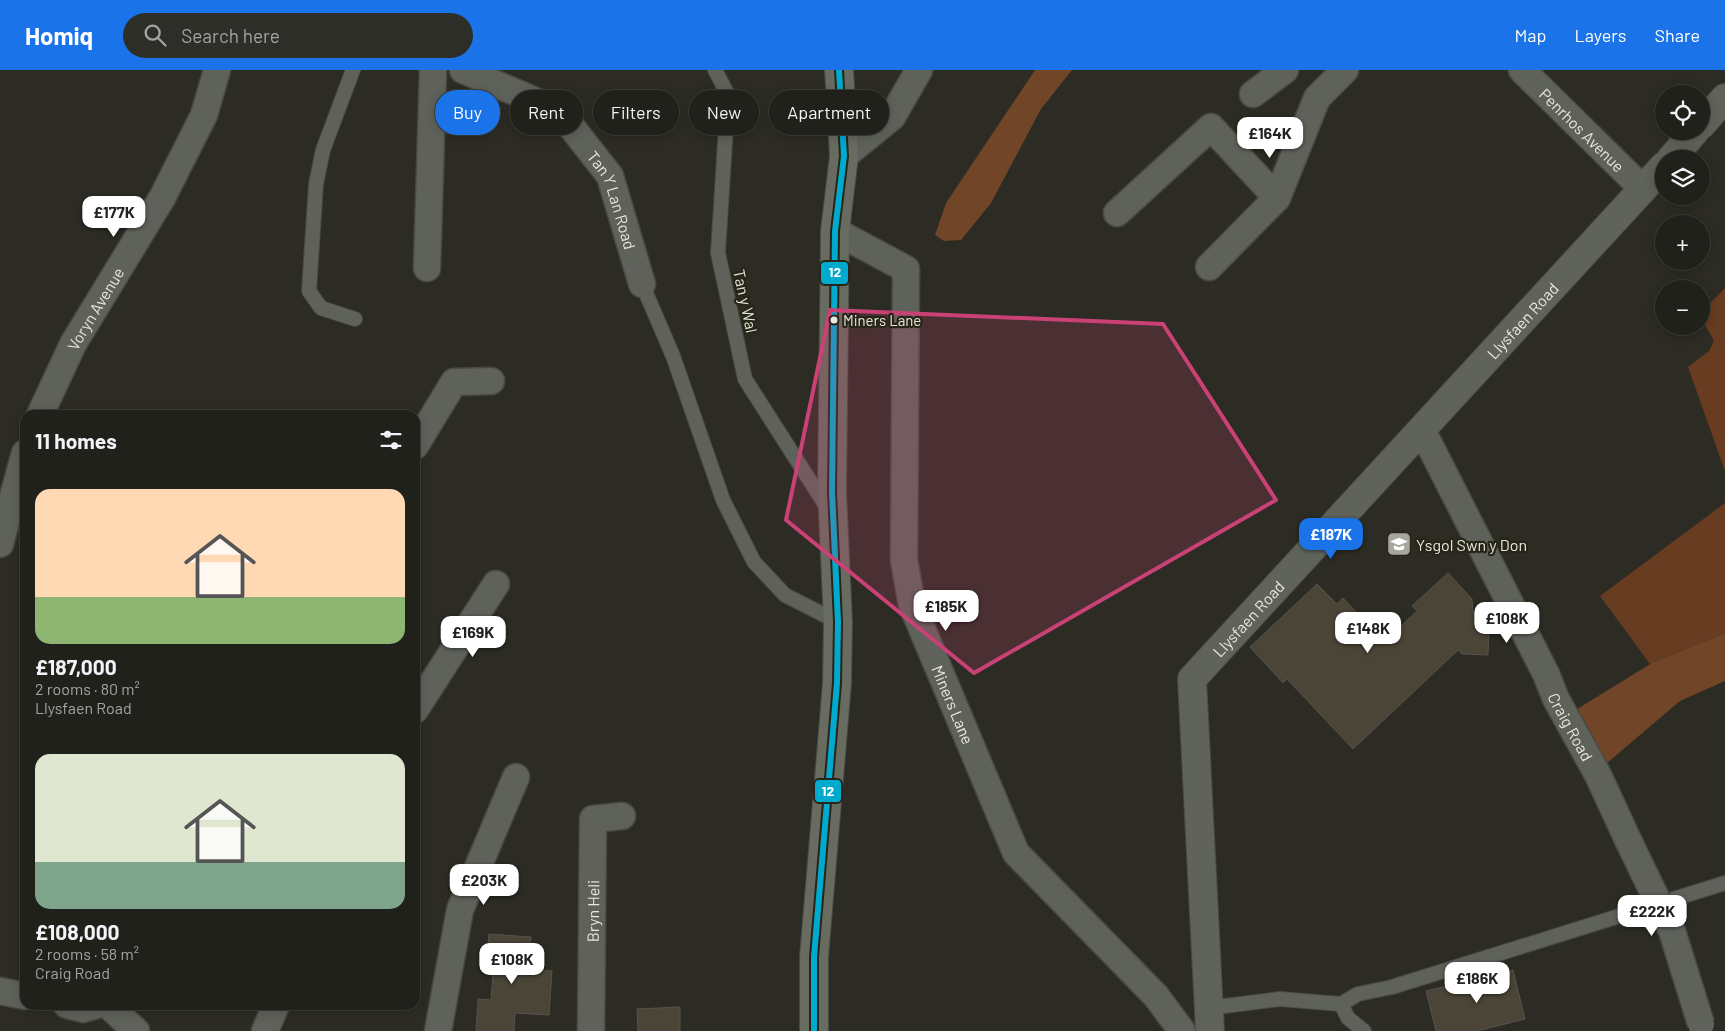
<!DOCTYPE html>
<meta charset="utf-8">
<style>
body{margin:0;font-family:Barlow,sans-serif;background:#2d2e28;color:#f1f3f6;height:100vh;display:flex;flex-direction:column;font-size:19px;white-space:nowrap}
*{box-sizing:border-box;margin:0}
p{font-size:16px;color:#a2a3a3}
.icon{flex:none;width:28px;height:28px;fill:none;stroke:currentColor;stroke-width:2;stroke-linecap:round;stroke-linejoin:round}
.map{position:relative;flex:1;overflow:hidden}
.panel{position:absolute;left:20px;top:340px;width:400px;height:600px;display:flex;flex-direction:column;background:#21211b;border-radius:15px;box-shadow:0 2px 12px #0003,0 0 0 1px #3e3e3a}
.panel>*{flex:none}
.top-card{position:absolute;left:435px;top:20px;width:475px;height:45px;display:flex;gap:10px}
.buttons{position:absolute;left:1655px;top:15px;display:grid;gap:10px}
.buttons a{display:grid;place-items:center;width:55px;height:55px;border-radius:50%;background:#21211b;box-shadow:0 2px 12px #0003,0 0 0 1px #3e3e3a;font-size:25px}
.price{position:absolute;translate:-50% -42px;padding:0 11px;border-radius:10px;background:#fff;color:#222;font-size:16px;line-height:32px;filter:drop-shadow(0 1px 2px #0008)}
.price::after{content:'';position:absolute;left:50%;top:30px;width:15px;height:11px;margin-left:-8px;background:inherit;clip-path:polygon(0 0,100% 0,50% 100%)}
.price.selected{background:#1a73e8;color:#fff}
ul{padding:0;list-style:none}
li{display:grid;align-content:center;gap:10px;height:265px;padding:0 15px}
li span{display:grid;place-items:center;height:155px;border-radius:15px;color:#555}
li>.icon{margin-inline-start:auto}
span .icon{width:90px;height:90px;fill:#fffc;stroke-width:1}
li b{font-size:21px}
h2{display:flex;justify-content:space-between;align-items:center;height:60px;padding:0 15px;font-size:21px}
.pill{padding:0 18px;border-radius:22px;background:#21211b;box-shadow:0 2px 12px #0003,0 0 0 1px #3e3e3a;font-size:18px;line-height:45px}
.pill.selected{background:#1a73e8;color:#fff}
header{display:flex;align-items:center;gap:30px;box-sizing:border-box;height:70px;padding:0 25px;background:#1a73e8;color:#fff}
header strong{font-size:24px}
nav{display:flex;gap:28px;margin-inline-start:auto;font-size:18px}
.search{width:350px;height:45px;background:#2d2e28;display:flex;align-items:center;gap:12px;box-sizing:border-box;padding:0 18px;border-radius:28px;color:#a2a3a3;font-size:19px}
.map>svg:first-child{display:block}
.green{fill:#673c20}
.forest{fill:#704528}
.building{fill:#4a4536;stroke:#55534d}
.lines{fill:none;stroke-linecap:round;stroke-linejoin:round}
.lane-casing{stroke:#494942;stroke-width:16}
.street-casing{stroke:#494942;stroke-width:29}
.secondary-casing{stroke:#494942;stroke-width:30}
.primary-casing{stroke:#494942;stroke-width:30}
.lane{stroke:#5e625a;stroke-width:14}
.street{stroke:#5e625a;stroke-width:26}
.secondary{stroke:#5f635a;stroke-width:28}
.primary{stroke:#676b60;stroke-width:28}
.street-bridge-casing{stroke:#494942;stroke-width:29;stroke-linecap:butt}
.street-bridge{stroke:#5e625a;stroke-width:26}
.bus-1-casing{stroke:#262517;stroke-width:10}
.bus-1{stroke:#00a9ce;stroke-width:6}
.marked{fill:#c94175;fill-opacity:0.2;stroke:#c94175;stroke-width:4;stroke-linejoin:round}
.bus-dot{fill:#e7e7dd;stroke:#262517;stroke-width:2}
.labels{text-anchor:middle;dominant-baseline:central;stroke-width:4.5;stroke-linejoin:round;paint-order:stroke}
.bus-label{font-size:15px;fill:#e7e7dd;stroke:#262517;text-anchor:start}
.street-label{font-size:16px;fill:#e7e7dd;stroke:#262517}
.poi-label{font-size:16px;fill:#e7e7dd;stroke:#262517;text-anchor:start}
.line-badge{stroke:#262517;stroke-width:2}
.badge-label{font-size:14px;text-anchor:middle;font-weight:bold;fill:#fff}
</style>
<header>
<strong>Homiq</strong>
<div class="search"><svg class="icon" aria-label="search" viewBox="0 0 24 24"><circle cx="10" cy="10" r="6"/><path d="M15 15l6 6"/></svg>Search here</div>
<nav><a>Map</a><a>Layers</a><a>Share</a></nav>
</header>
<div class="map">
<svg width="1725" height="961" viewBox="0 0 1725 961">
<rect width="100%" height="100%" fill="#2c2c24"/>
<path class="green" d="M 1725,218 L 1725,401 L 1688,297 L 1709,281 L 1714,271 L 1701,248 L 1701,243 Z
M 1725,433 L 1725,563 L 1650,594 L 1600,526 Z"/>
<path class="forest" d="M 1035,0 L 1072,0 L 1041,39 L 991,133 L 961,170 L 944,171 L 935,165 L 946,133 Z
M 1725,563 L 1725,611 L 1680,631 L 1600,699 L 1577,639 L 1652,593 Z"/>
<path class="building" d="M 1448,503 L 1472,529 L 1473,543 L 1489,561 L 1488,585 L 1462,584 L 1458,580 L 1353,679 L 1287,609 L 1283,613 L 1250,577 L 1317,514 L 1337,534 L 1343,528 L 1384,572 L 1417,541 L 1412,536 Z
M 489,864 L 531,867 L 529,900 L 552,901 L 549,945 L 515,943 L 514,961 L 476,961 L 478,929 L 491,930 L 493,904 L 486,904 Z
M 1513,900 L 1525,949 L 1477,961 L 1436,961 L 1426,921 Z
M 680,937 L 680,961 L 638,961 L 637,939 Z"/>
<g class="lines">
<defs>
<path id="lane" d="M 353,0 L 323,80 L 316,114 L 309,221 L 321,238 L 355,249
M 715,0 L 728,25 L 718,183 L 745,309 L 828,439
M 642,214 L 673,286 L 723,430 L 754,492 L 785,525 L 838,552
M 1341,934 L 1348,948 L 1364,961
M 1209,938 L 1280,929 L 1341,934 L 1358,924 L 1392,917 L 1725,813"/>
<g id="street">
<path id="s1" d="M 463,0 L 559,41 L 610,106 L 642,214"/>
<path id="s2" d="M 1522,0 L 1643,119"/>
<path d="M 1253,24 L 1285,0"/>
<path d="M 844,86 L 892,47 L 919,0"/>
<path d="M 1117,143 L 1211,57 L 1277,128"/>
<path id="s3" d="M 835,161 L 906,199 L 904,490 L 912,535 L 1016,783 L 1156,926 L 1182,961"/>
<path d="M 1209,197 L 1277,128 L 1317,28 L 1345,0"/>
<path d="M 427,198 L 433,0"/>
<path id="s4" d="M 40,345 L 73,274 L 162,128 L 204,45 L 217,0"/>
<path id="s5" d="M 1422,360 L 1546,604 L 1556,629 L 1598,705 L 1628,770"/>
<path d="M 415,376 L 454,312 L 491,311"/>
<path d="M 0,474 L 25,383"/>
<path d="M 415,640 L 496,514"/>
<path d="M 0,921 L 25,926"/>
<path d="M 67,935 L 83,939 L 97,935"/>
<path d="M 108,935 L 136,961"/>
<path d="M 265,961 L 276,935"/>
<path d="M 438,961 L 460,840 L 516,707"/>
<path id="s6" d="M 591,961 L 593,749 L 622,746"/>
</g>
<g id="secondary">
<path d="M 1701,55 L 1725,28"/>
<path d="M 1671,89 L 1695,61"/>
<path id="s7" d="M 1210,961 L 1192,609 L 1664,96"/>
</g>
<path id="primary" d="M 814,961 L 814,887 L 837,613 L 838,552 L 832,422 L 835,161 L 844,86 L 839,0"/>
</defs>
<use href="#lane" class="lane-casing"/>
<use href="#street" class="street-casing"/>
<use href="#secondary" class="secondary-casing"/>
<use href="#primary" class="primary-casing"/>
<use href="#lane" class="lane"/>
<use href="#street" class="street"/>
<use href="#secondary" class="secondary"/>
<use href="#primary" class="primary"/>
<defs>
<path id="street-bridge" d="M 1628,770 L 1672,861 L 1701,954"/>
</defs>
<use href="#street-bridge" class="street-bridge-casing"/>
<use href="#street-bridge" class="street-bridge"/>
<defs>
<path id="bus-1" d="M 814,961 L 814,887 L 837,613 L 838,552 L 832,422 L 835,161 L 844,86 L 839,0"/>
</defs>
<use href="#bus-1" class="bus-1-casing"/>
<use href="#bus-1" class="bus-1"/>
</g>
<path class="marked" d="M 830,240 L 1163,254 L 1276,430 L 974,603 L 786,450 Z"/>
<defs>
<symbol id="school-square" viewBox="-11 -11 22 22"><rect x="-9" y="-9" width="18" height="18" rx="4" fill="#a6a69c" stroke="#262517"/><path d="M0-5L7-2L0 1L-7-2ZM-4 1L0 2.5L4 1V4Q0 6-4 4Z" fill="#fff"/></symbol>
</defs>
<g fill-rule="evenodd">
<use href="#school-square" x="1385" y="460" width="28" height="28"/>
</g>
<circle class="bus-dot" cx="834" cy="250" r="4.5"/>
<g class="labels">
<g class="bus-label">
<text x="843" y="250">Miners Lane</text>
</g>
<g class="street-label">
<text stroke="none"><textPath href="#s2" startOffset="85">Penrhos Avenue</textPath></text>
<text stroke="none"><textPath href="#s1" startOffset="210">Tan Y Lan Road</textPath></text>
<text transform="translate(746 231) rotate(78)">Tan y Wal</text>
<text stroke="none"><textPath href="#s4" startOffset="120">Voryn Avenue</textPath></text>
<text stroke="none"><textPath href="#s7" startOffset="840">Llysfaen Road</textPath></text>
<text stroke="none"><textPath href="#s7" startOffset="435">Llysfaen Road</textPath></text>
<text stroke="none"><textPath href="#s3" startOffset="525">Miners Lane</textPath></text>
<text stroke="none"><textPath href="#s5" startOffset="332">Craig Road</textPath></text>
<text stroke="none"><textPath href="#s6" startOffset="120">Bryn Heli</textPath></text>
</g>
<g class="poi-label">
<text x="1416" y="474">Ysgol Swn y Don</text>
</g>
</g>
<g class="line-badge">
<rect x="820" y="191" width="29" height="24" rx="5" fill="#00a9ce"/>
<rect x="814" y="709" width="28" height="24" rx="5" fill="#00a9ce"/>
</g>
<g class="badge-label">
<text x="835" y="207">12</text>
<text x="828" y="726">12</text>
</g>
</svg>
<div class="buttons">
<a><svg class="icon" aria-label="locate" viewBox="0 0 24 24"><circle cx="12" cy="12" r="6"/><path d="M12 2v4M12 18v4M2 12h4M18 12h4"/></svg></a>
<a><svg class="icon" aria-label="layers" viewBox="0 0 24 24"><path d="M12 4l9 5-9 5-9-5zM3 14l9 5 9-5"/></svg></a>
<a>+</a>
<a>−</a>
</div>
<b class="price" style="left:1270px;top:89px">£164K</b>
<b class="price" style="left:114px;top:168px">£177K</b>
<b class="price selected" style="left:1331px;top:490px">£187K</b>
<b class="price" style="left:946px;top:562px">£185K</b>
<b class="price" style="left:1507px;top:574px">£108K</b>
<b class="price" style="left:1368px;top:584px">£148K</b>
<b class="price" style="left:473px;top:588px">£169K</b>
<b class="price" style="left:484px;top:836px">£203K</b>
<b class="price" style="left:1652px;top:867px">£222K</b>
<b class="price" style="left:512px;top:915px">£108K</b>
<b class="price" style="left:1477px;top:934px">£186K</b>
<div class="top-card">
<a class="pill selected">Buy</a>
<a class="pill">Rent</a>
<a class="pill">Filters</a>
<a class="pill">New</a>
<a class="pill">Apartment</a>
</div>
<section class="panel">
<h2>11 homes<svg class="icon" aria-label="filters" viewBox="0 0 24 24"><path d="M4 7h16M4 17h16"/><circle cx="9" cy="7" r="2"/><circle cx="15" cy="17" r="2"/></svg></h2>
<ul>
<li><span style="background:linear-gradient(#ffd9b3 70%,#8fb573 0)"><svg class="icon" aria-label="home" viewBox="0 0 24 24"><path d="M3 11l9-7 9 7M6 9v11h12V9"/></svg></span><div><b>£187,000</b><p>2 rooms · 80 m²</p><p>Llysfaen Road</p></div></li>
<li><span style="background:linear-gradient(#dfe7d0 70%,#7fa58c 0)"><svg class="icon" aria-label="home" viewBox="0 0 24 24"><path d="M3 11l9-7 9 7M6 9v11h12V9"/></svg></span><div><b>£108,000</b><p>2 rooms · 58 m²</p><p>Craig Road</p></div></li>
</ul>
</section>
</div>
